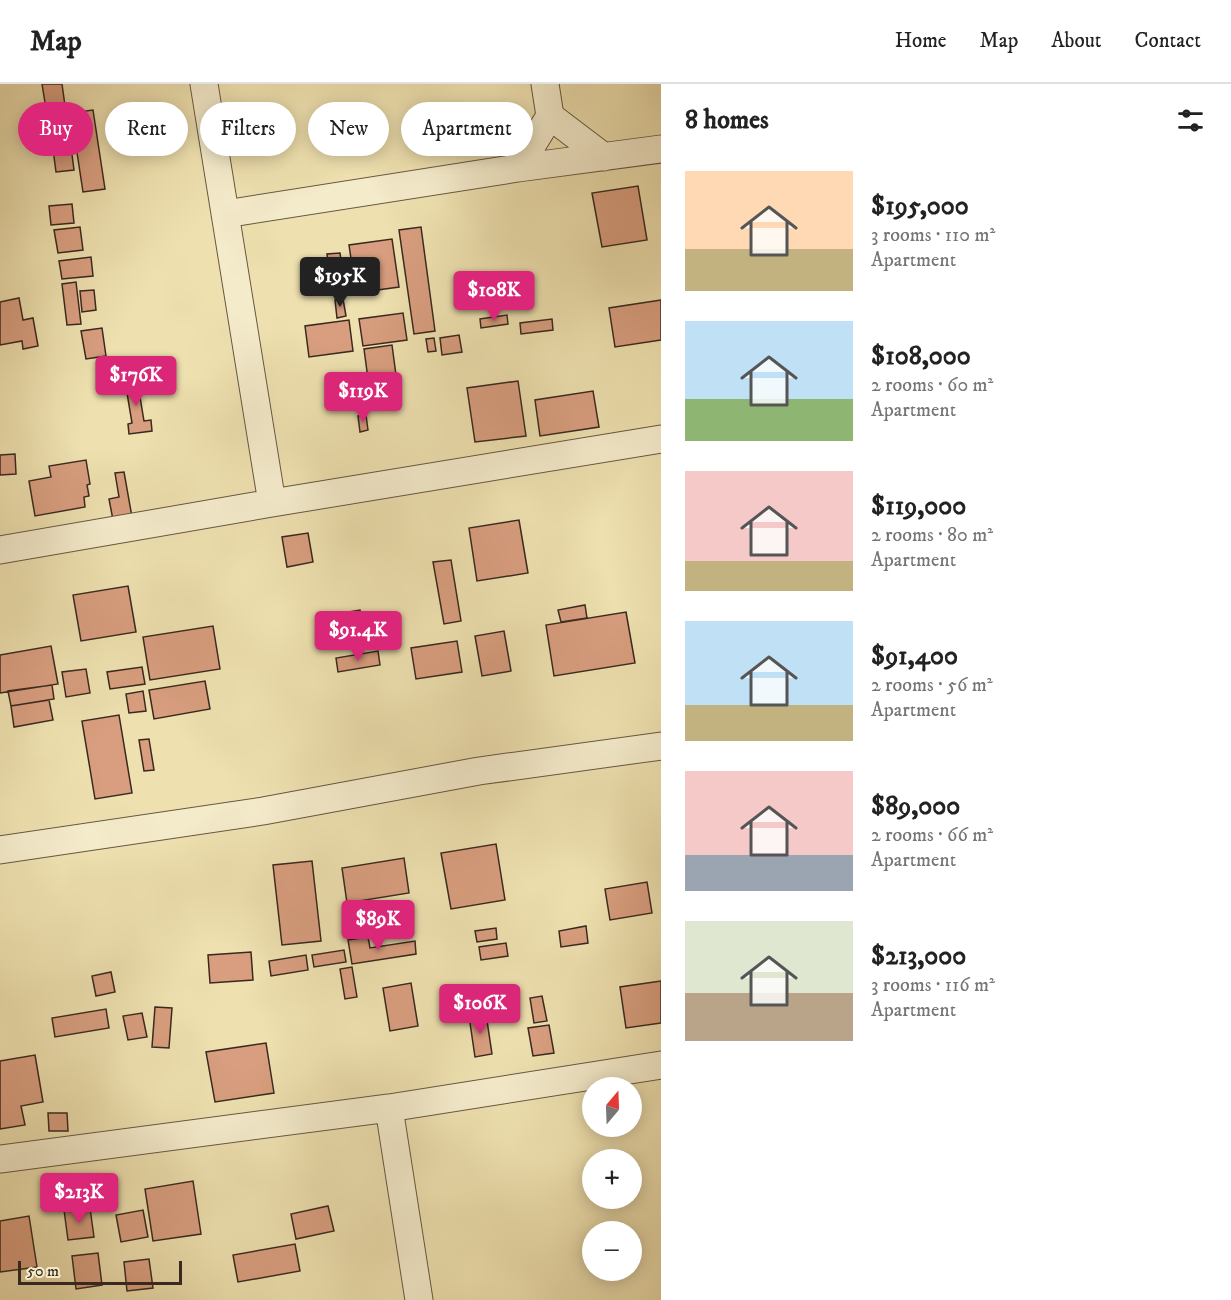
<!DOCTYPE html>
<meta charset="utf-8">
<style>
body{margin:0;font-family:"IM FELL DW Pica",serif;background:#f2f2f2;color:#222;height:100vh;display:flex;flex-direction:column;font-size:22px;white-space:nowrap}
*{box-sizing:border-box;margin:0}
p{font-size:20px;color:#767676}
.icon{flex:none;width:33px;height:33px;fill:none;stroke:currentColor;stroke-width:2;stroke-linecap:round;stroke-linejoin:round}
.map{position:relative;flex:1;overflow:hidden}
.drawer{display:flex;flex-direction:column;background:#fff;width:570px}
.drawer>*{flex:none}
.top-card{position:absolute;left:18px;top:18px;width:552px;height:54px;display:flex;gap:12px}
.needle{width:39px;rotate:19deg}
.controls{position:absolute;left:582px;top:993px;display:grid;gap:12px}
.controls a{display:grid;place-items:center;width:60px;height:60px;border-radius:50%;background:#fff;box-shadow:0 3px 15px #0003;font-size:30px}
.scale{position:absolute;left:18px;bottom:15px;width:164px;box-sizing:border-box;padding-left:6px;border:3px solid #39291f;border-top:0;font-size:16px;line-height:21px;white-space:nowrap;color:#39291f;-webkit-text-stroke:4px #f4ebcb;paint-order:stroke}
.price{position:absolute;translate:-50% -51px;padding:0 14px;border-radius:6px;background:#db2777;color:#fff;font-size:20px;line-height:39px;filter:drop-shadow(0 2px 3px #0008)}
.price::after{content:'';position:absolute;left:50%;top:36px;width:18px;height:14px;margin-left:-9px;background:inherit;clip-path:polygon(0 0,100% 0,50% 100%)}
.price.selected{background:#222;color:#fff}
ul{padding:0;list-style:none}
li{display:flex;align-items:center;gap:18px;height:150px;padding:0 24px}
li span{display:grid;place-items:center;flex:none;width:168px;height:120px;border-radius:0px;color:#555}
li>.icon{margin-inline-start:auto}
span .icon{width:72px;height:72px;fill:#fffc;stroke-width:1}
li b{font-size:26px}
h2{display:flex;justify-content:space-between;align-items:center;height:72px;padding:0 24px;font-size:26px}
.tag{padding:0 21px;border-radius:27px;background:#fff;box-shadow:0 3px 15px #0003;font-size:21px;line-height:54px}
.tag.selected{background:#db2777;color:#fff}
header{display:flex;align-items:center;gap:36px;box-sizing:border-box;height:84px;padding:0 30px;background:#fff;border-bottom:2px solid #e0e0e0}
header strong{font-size:28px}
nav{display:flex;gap:33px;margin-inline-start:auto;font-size:21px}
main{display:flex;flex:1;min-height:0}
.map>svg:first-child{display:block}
.building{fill:#d89e7f;stroke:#39291f;stroke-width:1.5}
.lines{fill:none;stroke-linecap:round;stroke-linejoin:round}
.minor-casing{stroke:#665743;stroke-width:29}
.minor{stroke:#f4ebcb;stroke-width:27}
</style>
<header>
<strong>Map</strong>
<nav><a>Home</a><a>Map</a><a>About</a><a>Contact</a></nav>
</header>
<main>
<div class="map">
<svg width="661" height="1216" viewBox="0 0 661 1216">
<rect width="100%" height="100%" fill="#eee0af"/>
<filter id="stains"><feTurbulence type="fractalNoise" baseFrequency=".00333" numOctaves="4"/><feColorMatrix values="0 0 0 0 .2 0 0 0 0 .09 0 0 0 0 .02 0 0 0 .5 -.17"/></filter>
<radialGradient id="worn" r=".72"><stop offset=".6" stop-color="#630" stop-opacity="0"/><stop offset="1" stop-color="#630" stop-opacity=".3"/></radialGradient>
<path class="building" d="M 42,0 L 62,0 L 66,29 L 47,31 Z
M 93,26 L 105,105 L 83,108 L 71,29 Z
M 67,32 L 74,86 L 56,88 L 49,35 Z
M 638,102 L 647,156 L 602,163 L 592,109 Z
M 72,120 L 74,139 L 51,141 L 49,122 Z
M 80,143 L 83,166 L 58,169 L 54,146 Z
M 421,143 L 435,247 L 414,250 L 399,146 Z
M 392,155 L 399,203 L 356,209 L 349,161 Z
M 340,169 L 343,191 L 330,193 L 327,170 Z
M 91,173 L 93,192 L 62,195 L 59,177 Z
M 76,198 L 81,240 L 67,241 L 62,200 Z
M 94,206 L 96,226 L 82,228 L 80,207 Z
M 19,214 L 23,236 L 33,234 L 38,262 L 23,265 L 22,257 L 0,261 L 0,218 Z
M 343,215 L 346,232 L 337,234 L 335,216 Z
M 661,216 L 661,256 L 615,263 L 609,224 Z
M 403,229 L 407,256 L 363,262 L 359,235 Z
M 507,231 L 508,240 L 481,244 L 480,235 Z
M 552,235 L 553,246 L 521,250 L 520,239 Z
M 349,236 L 353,267 L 309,273 L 305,242 Z
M 102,244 L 106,272 L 86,275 L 81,247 Z
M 459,251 L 462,268 L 442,271 L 440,254 Z
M 434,254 L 436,267 L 428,268 L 426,255 Z
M 392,261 L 396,291 L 368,295 L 364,265 Z
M 136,289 L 144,337 L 151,336 L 152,347 L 129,350 L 128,340 L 132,339 L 124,291 Z
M 518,297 L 526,352 L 475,358 L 467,304 Z
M 358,298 L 361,318 L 350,319 L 347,300 Z
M 593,307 L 599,343 L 540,352 L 535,316 Z
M 366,331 L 368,346 L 360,348 L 358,332 Z
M 15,370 L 16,390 L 0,391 L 0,371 Z
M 86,376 L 90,400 L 87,401 L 89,412 L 84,413 L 85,423 L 35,432 L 29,397 L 51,393 L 49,382 Z
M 124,388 L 132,433 L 113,436 L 109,415 L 119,413 L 115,389 Z
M 519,436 L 528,489 L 477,497 L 469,444 Z
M 308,449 L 313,478 L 287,483 L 282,453 Z
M 451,476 L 461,537 L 444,540 L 433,478 Z
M 128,502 L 136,548 L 81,557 L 73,511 Z
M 585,521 L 587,534 L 561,538 L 558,526 Z
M 360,526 L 364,551 L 352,553 L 348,528 Z
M 626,528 L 635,579 L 554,592 L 546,541 Z
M 213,542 L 220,585 L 150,596 L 143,553 Z
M 504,547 L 511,587 L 482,592 L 475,552 Z
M 457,557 L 462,588 L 416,595 L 411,564 Z
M 51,562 L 58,600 L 0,609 L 0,571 Z
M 378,567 L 380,581 L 338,588 L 336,574 Z
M 142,583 L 145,600 L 110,605 L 107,588 Z
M 86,585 L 90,609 L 66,613 L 62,588 Z
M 205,597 L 210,625 L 154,635 L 149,606 Z
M 52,601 L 54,615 L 11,622 L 8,607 Z
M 143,607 L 146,627 L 129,629 L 126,610 Z
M 49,616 L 53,636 L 14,643 L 11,622 Z
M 119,631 L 132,709 L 95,715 L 82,637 Z
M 149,655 L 154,686 L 144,687 L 139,656 Z
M 496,760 L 505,816 L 451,825 L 441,769 Z
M 404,774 L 409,809 L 347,819 L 342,784 Z
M 312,777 L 321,857 L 282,861 L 273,781 Z
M 647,798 L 652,829 L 610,836 L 605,805 Z
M 364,827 L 366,847 L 348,849 L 345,829 Z
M 586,842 L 588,859 L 561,863 L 559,847 Z
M 496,844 L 497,855 L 477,858 L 475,847 Z
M 368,853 L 370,864 L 415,857 L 416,870 L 352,880 L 348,856 Z
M 506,859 L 508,872 L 481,876 L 479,863 Z
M 344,866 L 346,878 L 314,883 L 312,871 Z
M 251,868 L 253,896 L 210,899 L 208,871 Z
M 306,871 L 308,886 L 271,892 L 269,877 Z
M 352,883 L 357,913 L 345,915 L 340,885 Z
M 111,888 L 115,908 L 96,912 L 92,892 Z
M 661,897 L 661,939 L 626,944 L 620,903 Z
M 411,899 L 418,942 L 390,947 L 383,904 Z
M 542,912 L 547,937 L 534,939 L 530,914 Z
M 155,923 L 172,924 L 169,964 L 152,963 Z
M 106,925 L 109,944 L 55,953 L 52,934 Z
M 142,929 L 147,953 L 128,956 L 123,932 Z
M 486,930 L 492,970 L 475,973 L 469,932 Z
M 549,941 L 554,969 L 533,972 L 528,944 Z
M 266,959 L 274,1009 L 215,1018 L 206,968 Z
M 35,971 L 43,1018 L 21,1022 L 25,1041 L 0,1045 L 0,977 Z
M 48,1029 L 67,1029 L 68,1047 L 49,1047 Z
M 193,1097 L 201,1150 L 153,1157 L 145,1105 Z
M 328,1122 L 334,1147 L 296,1155 L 291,1130 Z
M 90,1124 L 94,1153 L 68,1156 L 64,1126 Z
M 143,1126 L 148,1153 L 121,1158 L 116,1131 Z
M 29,1132 L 37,1183 L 0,1188 L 0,1137 Z
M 295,1160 L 300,1187 L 238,1198 L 233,1171 Z
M 98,1169 L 102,1201 L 76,1205 L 72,1172 Z
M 149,1175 L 153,1204 L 127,1207 L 124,1178 Z"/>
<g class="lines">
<defs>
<path id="minor" d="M 204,0 L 272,419
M 550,32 L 604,73
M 518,84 L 550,32 L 545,0
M 225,130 L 518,84 L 661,65
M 0,466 L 272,419 L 661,355
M 0,766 L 263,727 L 479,687 L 661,662
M 389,1024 L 419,1216
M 0,1075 L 389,1024 L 661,981"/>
</defs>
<use href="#minor" class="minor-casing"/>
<use href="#minor" class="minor"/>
</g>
<rect width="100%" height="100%" filter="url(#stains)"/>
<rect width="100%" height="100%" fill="url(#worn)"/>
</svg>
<div class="controls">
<a><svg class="needle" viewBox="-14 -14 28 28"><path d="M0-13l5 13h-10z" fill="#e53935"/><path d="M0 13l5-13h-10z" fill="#767676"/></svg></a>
<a>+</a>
<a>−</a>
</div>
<div class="scale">50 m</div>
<b class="price selected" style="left:340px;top:224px">$195K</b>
<b class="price" style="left:494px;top:238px">$108K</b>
<b class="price" style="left:136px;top:323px">$176K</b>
<b class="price" style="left:363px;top:339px">$119K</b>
<b class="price" style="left:358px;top:578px">$91.4K</b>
<b class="price" style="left:378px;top:867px">$89K</b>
<b class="price" style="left:480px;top:951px">$106K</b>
<b class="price" style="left:79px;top:1140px">$213K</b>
<div class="top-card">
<a class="tag selected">Buy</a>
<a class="tag">Rent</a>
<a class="tag">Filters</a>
<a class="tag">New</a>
<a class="tag">Apartment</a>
</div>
</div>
<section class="drawer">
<h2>8 homes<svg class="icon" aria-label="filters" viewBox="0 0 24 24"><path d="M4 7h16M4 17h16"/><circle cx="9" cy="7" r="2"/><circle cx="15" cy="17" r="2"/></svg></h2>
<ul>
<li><span style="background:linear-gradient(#ffd9b3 65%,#c2b280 0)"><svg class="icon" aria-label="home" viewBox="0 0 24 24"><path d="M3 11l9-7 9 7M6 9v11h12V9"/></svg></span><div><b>$195,000</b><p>3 rooms · 110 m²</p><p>Apartment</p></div></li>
<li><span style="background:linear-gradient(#bfe0f5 65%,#8fb573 0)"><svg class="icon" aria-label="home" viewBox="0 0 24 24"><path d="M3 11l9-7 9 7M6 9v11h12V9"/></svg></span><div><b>$108,000</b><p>2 rooms · 60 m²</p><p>Apartment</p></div></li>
<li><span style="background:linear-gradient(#f6c9c9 75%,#c2b280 0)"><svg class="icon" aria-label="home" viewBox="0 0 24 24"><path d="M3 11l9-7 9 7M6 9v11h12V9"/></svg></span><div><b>$119,000</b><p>2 rooms · 80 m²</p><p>Apartment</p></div></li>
<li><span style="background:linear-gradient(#bfe0f5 70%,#c2b280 0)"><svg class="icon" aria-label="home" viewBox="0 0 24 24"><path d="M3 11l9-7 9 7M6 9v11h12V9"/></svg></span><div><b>$91,400</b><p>2 rooms · 56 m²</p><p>Apartment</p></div></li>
<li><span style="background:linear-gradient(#f6c9c9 70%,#9aa5b1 0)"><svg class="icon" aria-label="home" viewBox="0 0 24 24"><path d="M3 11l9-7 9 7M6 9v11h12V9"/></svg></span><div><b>$89,000</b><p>2 rooms · 66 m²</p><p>Apartment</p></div></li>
<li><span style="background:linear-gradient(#dfe7d0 60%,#b9a48a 0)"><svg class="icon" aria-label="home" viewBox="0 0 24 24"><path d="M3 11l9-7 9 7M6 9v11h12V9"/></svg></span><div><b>$213,000</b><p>3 rooms · 116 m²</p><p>Apartment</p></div></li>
</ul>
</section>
</main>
